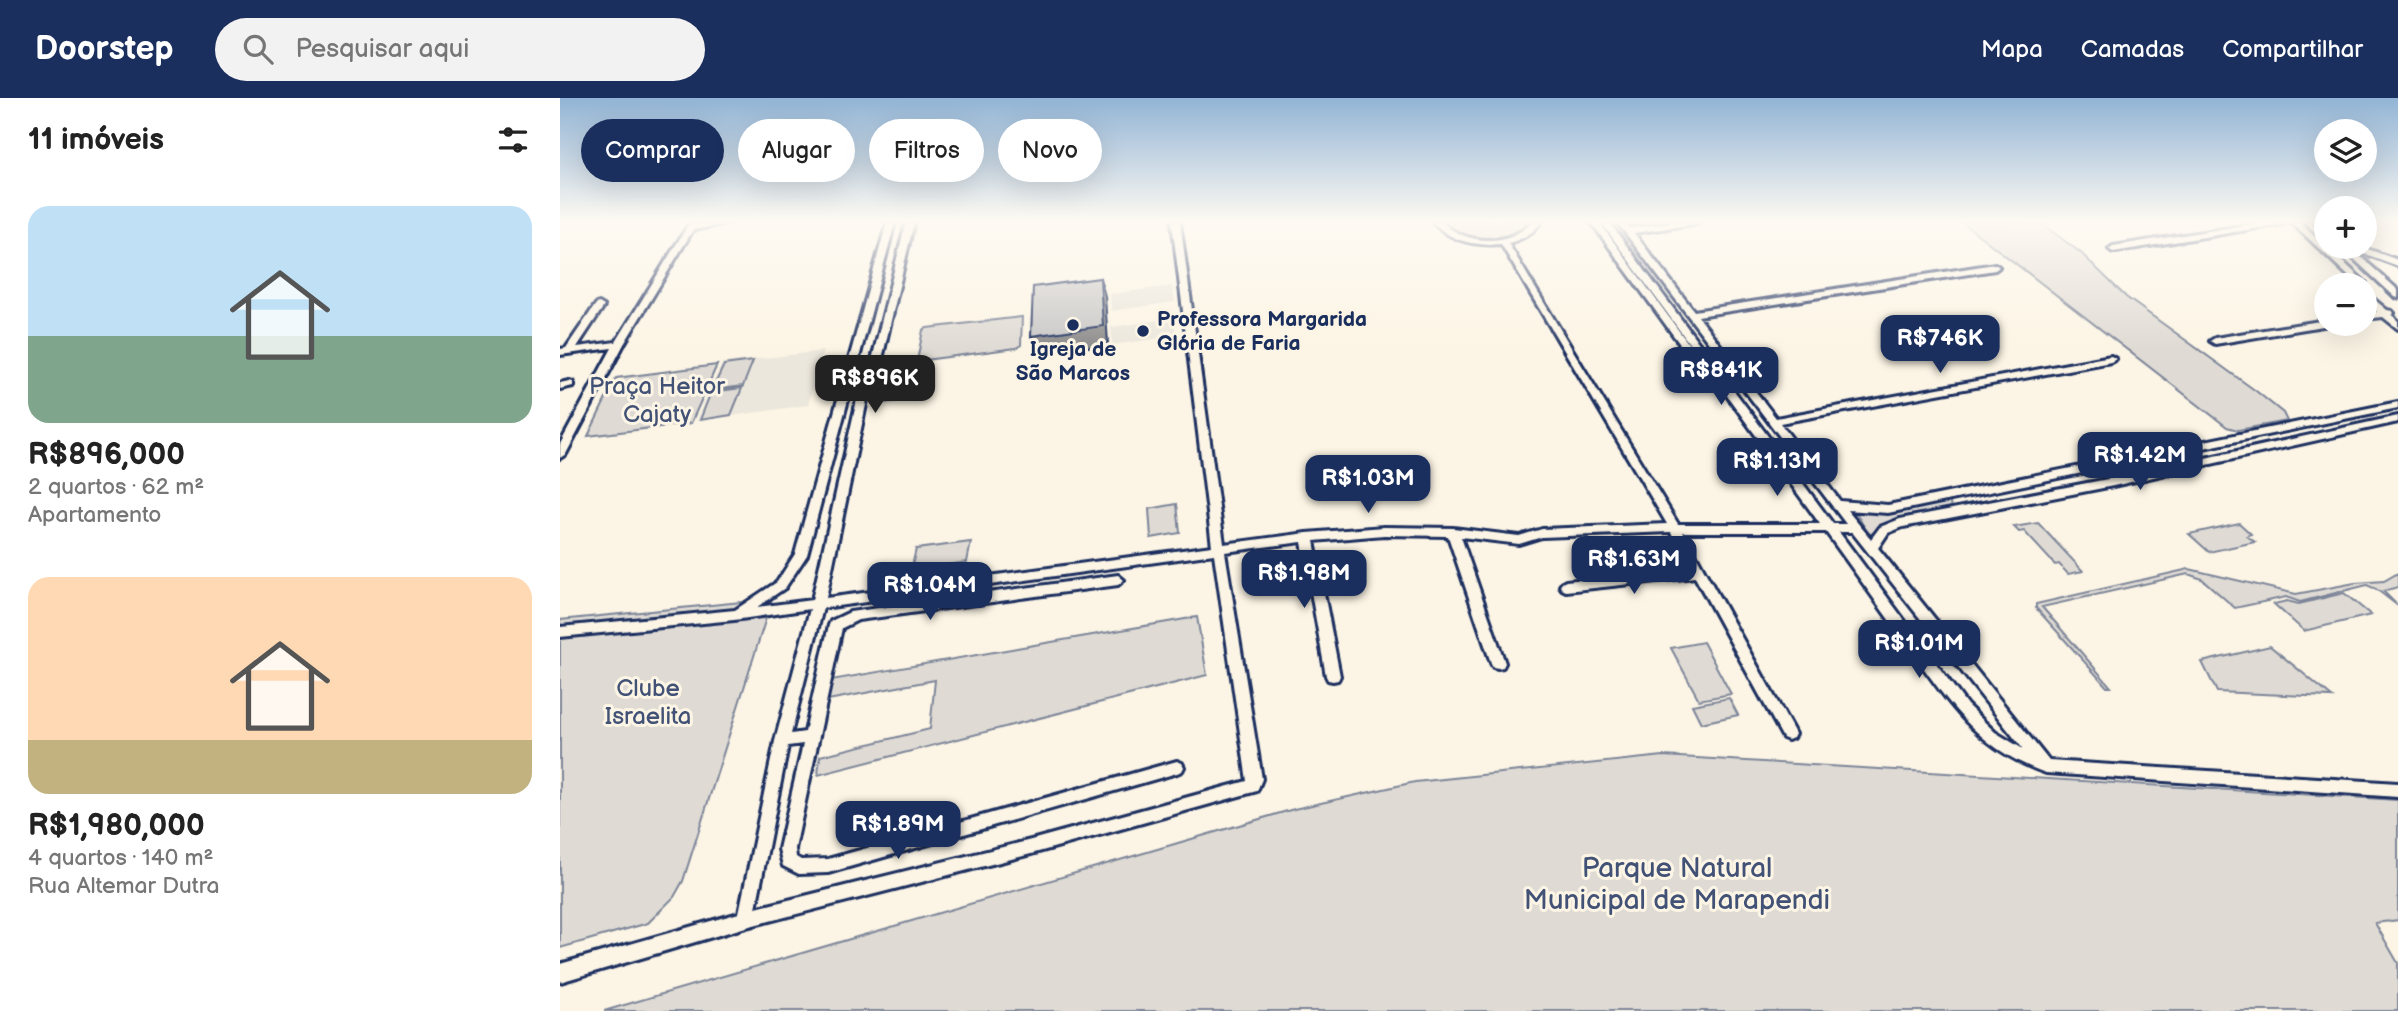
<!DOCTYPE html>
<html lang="pt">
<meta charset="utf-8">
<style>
body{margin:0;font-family:"Balsamiq Sans",sans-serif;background:#f2f2f2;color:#222;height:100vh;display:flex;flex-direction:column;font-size:26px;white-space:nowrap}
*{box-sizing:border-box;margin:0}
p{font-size:23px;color:#767676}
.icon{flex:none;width:38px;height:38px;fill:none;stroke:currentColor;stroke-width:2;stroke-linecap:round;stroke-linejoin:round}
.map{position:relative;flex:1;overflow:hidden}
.details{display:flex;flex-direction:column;background:#fff;width:560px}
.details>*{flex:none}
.hud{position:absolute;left:21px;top:21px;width:665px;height:63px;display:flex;gap:14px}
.controls{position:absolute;left:1754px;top:21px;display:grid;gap:14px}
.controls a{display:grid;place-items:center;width:63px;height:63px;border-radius:50%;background:#fff;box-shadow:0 7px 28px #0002;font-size:35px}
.price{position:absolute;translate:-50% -60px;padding:0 16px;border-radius:14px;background:#1b2f5e;color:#fff;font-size:23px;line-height:46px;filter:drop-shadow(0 2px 4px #0008)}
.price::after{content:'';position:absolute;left:50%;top:42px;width:21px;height:16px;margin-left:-10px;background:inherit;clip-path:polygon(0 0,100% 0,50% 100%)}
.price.selected{background:#222;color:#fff}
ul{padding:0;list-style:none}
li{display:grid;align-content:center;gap:14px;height:371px;padding:0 28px}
li span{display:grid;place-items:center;height:217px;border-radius:21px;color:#555}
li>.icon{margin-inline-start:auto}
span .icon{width:126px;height:126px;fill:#fffc;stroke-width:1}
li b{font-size:30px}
h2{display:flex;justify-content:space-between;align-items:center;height:84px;padding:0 28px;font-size:30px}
.chip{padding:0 24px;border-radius:32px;background:#fff;box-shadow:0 7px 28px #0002;font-size:24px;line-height:63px}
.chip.selected{background:#1b2f5e;color:#fff}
header{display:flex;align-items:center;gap:42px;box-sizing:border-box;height:98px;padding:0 35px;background:#1b2f5e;color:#fff}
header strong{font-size:33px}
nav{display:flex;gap:38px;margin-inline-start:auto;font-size:24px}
.search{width:490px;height:63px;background:#f2f2f2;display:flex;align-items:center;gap:18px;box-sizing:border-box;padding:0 24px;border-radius:38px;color:#767676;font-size:26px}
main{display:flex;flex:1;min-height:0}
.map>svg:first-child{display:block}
.built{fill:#ece7dc}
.green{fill:#dfdbd4;stroke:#7d8599;stroke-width:2}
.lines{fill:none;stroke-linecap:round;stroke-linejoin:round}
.minor-casing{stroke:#1b2f5e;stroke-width:6}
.minor{fill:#fcf5e5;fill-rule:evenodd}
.shaded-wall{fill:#8c8b8b;stroke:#1b2f5e;stroke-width:2}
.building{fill:#c8c7c6;stroke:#1b2f5e;stroke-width:2}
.poi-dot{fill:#1b2f5e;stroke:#fcf5e5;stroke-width:2.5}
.labels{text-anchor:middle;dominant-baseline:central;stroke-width:6;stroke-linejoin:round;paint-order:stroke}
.far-poi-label{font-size:21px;font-weight:bold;fill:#1b2f5e;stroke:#fcf5e5;text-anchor:start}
.park-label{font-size:24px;fill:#425176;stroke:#fcf5e5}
.near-park-label{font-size:28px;fill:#425176;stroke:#fcf5e5}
</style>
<header>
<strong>Doorstep</strong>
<div class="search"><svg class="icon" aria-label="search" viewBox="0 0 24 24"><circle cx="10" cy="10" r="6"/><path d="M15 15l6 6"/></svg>Pesquisar aqui</div>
<nav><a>Mapa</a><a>Camadas</a><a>Compartilhar</a></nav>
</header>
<main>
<section class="details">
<h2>11 imóveis<svg class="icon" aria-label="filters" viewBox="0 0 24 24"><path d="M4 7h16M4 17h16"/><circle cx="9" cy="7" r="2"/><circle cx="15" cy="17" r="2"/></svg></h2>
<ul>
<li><span style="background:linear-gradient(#bfe0f5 60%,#7fa58c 0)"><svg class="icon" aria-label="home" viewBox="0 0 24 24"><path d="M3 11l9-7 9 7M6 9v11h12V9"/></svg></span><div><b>R$896,000</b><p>2 quartos · 62 m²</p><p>Apartamento</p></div></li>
<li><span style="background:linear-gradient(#ffd9b3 75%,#c2b280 0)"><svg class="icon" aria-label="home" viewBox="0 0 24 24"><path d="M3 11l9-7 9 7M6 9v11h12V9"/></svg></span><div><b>R$1,980,000</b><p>4 quartos · 140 m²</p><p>Rua Altemar Dutra</p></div></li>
</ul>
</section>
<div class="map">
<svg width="1838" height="913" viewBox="0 0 1838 913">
<rect width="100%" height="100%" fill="#fcf5e5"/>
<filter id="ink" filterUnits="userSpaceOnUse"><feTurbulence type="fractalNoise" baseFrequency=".0143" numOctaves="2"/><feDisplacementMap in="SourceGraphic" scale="14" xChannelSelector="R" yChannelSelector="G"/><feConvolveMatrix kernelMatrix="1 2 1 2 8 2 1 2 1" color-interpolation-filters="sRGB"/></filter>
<g filter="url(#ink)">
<path class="built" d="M 612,188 L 615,204 L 551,213 L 550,196 Z
M 614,220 L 616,238 L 552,247 L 551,229 Z
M 263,253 L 248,307 L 136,323 L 162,265 Z"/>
<path class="green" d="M 885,124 L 967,124 C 949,145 904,144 885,124 Z
M 1402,124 L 1479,124 L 1521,155 L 1566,199 L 1696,293 L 1723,315 L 1727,323 L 1678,332 L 1667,329 Z
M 462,219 L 461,247 L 456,250 L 357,263 L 363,232 L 367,230 Z
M 193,263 L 183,288 L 152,292 L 164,267 Z
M 157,267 L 131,325 L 28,338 L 56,280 Z
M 351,278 L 346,302 L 322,305 L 328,281 Z
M 182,290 L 171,317 L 140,322 L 151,294 Z
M 1385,404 L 1390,405 L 1391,410 L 1335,422 L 1309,437 L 1295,413 L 1328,416 Z
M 617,406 L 620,435 L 591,440 L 589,411 Z
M 1478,425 L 1523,473 L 1508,476 L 1499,466 L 1495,467 L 1464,433 L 1459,434 L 1454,429 Z
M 1679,425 L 1691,436 L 1687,438 L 1695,444 L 1649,454 L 1629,436 Z
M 411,444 L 407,464 L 351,472 L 356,451 Z
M 1629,471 L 1736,496 L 1795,485 L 1824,483 L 1838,475 L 1838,489 L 1823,493 L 1838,508 L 1816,491 L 1807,487 L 1740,504 L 1726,499 L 1675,510 L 1642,481 L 1628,476 L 1482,509 L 1551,589 L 1547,589 L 1476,510 L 1476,506 Z
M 1784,495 L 1811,517 L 1744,533 L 1714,506 L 1727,503 L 1739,506 Z
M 212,501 L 123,783 L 114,799 L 88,825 L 0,850 L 0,522 Z
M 637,519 L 647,577 L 258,677 L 260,658 L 370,631 L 375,582 L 268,602 L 271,582 Z
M 1143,544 L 1171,596 L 1139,602 L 1111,550 Z
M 1710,548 L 1772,599 L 1657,594 L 1642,564 Z
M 1169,600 L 1178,617 L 1141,625 L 1132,607 Z
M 1103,658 L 1838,702 L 1838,822 L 1815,825 L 1838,865 L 1838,913 L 44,913 L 734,711 L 855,684 Z"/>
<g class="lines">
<defs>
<path id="minor" d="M 130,124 L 138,124 L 137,127 L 174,124 L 133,132 L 64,246 L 6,356 L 0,360 L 0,346 L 52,250 L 0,257 L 0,251 L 6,250 L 36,206 L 39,205 L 44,208 L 17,249 L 56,244 Z
M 327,124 L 335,124 L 247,457 L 225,490 L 197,509 L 252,502 L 298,297 L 309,274 L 346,124 L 354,124 L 319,274 L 308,297 L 266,500 L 652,448 L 612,124 L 620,124 L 664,446 L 747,435 L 824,429 L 893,430 L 959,438 L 982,431 L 1107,426 L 941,146 C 915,148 891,144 873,124 L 882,124 C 905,147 950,149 972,124 L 981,124 C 972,136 963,141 948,145 L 1118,426 L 1260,426 L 1041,124 L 1049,124 L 1273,426 L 1286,426 L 1057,124 L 1065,124 L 1070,130 L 1115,124 L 1138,124 L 1134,126 L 1074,135 L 1134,213 L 1435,166 L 1439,169 L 1435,172 L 1138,218 L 1216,320 L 1551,258 L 1556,261 L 1551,264 L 1220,325 L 1280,403 L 1328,407 L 1838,304 L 1838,310 L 1328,415 L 1287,412 L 1311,441 L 1320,429 L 1340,421 L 1553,380 L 1838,318 L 1838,324 L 1553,388 L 1343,429 L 1328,435 L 1318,450 L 1489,663 L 1838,685 L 1838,699 L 1486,675 C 1414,650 1387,601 1344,543 C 1318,506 1292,470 1266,434 L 1123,434 L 1233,632 L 1235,636 L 1233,640 L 1228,642 L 1223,640 L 1135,479 L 1006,493 L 1002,491 L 1000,488 L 1002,485 L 1006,483 L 1131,470 L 1111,434 L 982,439 L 959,446 L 901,439 L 945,565 L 943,569 L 938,570 L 933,569 L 931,565 L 888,438 L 824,437 L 754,443 L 780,578 L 778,582 L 773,583 L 768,582 L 766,578 L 742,444 L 665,454 L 702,681 L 697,693 L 471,756 L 186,829 L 0,884 L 0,866 L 179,815 L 215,643 L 250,511 L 174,522 L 0,539 L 0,529 L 175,512 L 217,484 L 235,456 ZM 1279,434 L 1292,434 L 1463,651 L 1435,634 L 1407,607 ZM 654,456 L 687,683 L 471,742 L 196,810 L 228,648 L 243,646 L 219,751 L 223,768 L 239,776 L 268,775 L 617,675 L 622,673 L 624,669 L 622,665 L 617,663 L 268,761 L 241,762 L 236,759 L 235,751 L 282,530 L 298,522 L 558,487 L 564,482 L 558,477 L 290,514 L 271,523 L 269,527 L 245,634 L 231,636 L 263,510 Z
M 1031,124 L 1039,124 L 1133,252 L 1133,256 L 1127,256 Z
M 1706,124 L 1727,124 L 1723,126 L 1553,154 L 1549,151 L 1553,148 Z
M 1731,124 L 1740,124 L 1806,185 L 1806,189 L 1798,187 Z
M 1754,124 L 1763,124 L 1766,126 L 1766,133 Z
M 1781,149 L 1790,149 L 1792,151 L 1791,149 L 1802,149 L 1838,162 L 1838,168 L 1792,151 L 1838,192 L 1838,200 L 1835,199 Z
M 1804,193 L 1827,212 L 1832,213 L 1834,215 L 1832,217 L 1838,223 L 1838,231 L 1823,219 L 1804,221 L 1804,215 L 1817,214 L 1804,201 Z
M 1766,222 L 1766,226 L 1769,227 L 1655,246 L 1650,243 L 1655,240 Z
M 9,283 L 13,284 L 13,288 L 0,291 L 0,285 Z"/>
</defs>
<use href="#minor" class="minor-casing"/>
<use href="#minor" class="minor"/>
</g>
<path class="shaded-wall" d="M 540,180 L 545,198 L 548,246 L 478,257 L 471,238 Z"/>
<path class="building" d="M 540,180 L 543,228 L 471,238 L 473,189 Z"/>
</g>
<linearGradient id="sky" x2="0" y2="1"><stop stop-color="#92b4d5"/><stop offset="0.49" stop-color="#fefaf3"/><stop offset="1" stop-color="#fefaf3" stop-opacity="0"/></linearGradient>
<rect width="1838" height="252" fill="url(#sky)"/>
<g class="poi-dot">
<circle cx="513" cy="227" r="7"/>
<circle cx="583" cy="233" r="7"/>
</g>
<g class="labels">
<g class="far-poi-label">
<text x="597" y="221">Professora Margarida<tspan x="597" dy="24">Glória de Faria</tspan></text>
<text x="513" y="251" text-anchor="middle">Igreja de<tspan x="513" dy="24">São Marcos</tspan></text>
</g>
<g class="park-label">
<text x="97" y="288">Praça Heitor<tspan x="97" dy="28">Cajaty</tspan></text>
<text x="88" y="590">Clube<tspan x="88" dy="28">Israelita</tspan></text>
</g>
<g class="near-park-label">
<text x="1117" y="770">Parque Natural<tspan x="1117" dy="32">Municipal de Marapendi</tspan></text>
</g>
</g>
</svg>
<div class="controls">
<a><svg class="icon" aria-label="layers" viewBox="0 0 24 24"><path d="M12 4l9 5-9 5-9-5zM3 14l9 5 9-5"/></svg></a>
<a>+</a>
<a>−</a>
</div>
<b class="price" style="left:1380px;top:277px">R$746K</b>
<b class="price" style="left:1161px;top:309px">R$841K</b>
<b class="price selected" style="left:315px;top:317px">R$896K</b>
<b class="price" style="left:1580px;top:394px">R$1.42M</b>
<b class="price" style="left:1217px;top:400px">R$1.13M</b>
<b class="price" style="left:808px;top:417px">R$1.03M</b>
<b class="price" style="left:1074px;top:498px">R$1.63M</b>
<b class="price" style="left:744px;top:512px">R$1.98M</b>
<b class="price" style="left:370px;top:524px">R$1.04M</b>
<b class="price" style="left:1359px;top:582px">R$1.01M</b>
<b class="price" style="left:338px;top:763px">R$1.89M</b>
<div class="hud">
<a class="chip selected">Comprar</a>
<a class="chip">Alugar</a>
<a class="chip">Filtros</a>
<a class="chip">Novo</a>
</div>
</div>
</main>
